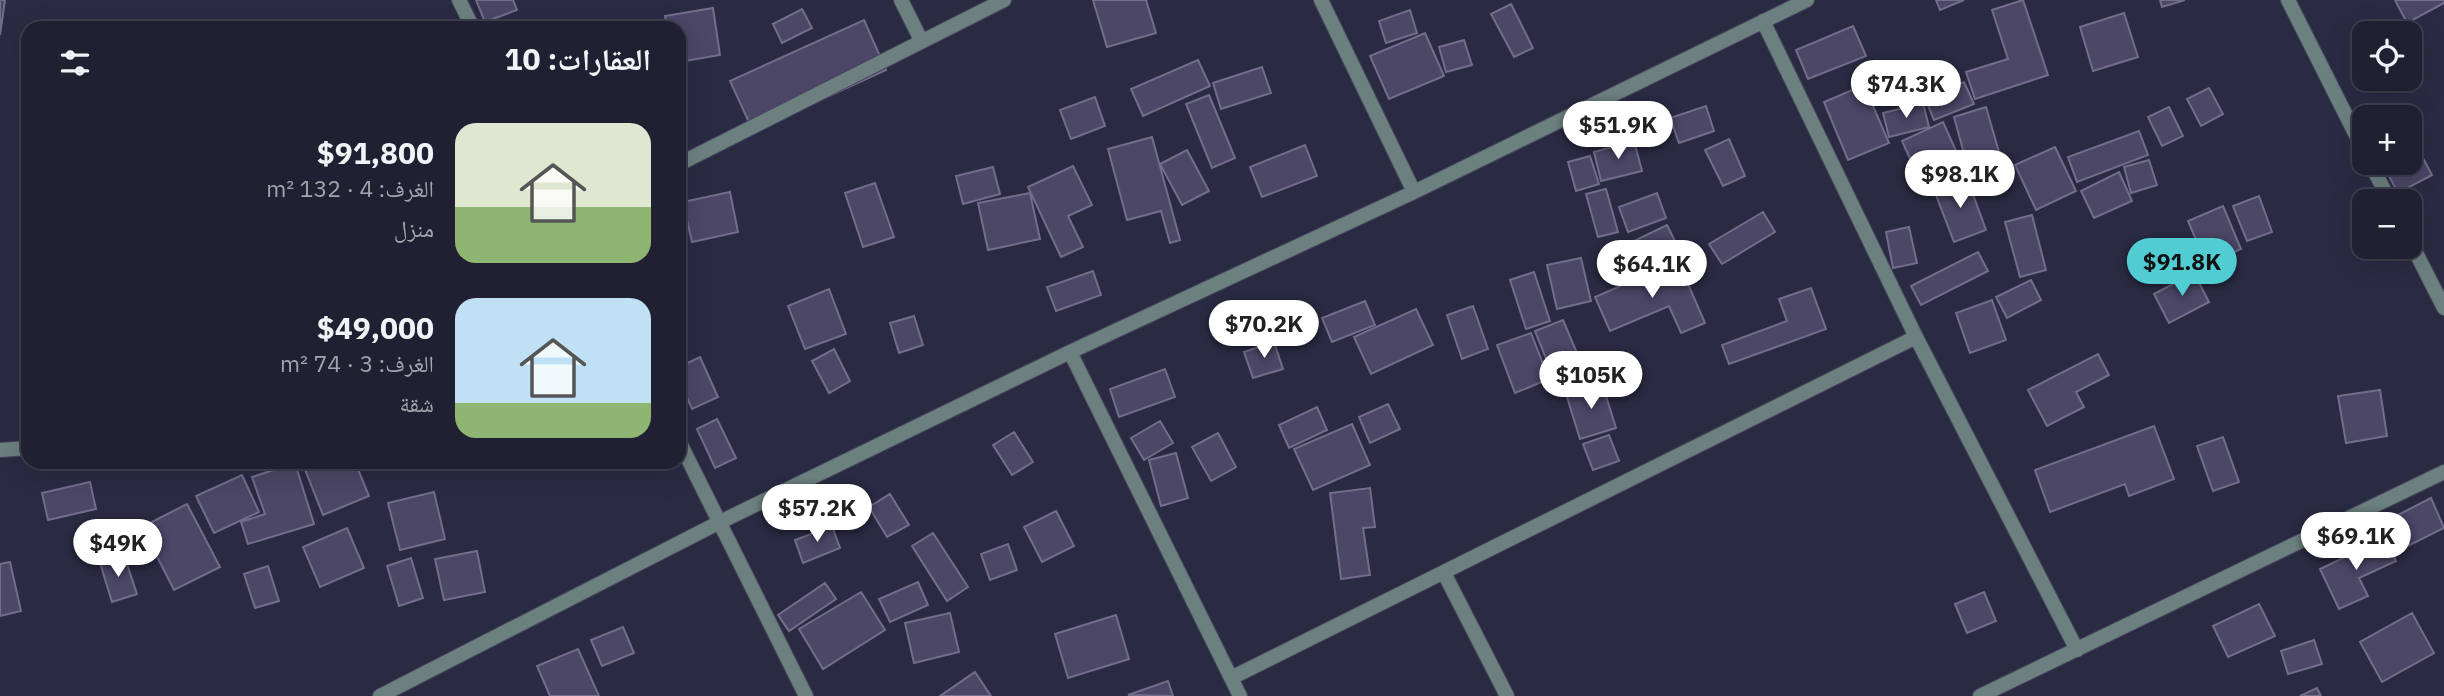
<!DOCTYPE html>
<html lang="ar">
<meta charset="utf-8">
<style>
body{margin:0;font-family:"IBM Plex Sans","Noto Naskh Arabic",sans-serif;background:#2d2d3e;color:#f1f3f6;direction:rtl;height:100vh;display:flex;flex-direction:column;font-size:26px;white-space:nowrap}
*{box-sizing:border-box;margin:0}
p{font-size:23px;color:#a2a3ac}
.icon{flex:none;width:38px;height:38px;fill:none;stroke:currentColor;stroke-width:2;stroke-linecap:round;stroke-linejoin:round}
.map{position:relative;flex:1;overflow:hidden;direction:ltr}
.side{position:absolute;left:21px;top:21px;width:665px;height:448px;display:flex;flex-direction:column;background:#202032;border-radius:21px;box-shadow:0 7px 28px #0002,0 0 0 2px #3d3e4d;direction:rtl}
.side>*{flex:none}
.fabs{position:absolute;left:2352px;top:21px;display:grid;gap:14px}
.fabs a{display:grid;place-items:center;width:70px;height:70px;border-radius:14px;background:#202032;box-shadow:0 7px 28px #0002,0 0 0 2px #3d3e4d;font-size:35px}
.price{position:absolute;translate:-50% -60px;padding:0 16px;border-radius:24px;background:#fff;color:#222;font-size:23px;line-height:46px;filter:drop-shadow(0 2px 4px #0008)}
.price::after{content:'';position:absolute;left:50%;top:42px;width:21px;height:16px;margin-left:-10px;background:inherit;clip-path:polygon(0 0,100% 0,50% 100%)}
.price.active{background:#51ccd3;color:#111}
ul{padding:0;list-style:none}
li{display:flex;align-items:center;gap:21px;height:175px;padding:0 35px}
li span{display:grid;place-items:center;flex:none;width:196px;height:140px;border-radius:21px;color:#555}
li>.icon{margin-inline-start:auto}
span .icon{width:84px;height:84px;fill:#fffc;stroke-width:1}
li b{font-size:30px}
h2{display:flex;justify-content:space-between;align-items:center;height:84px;padding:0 35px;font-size:30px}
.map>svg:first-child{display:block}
.building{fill:#4c4667;stroke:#726d8a;stroke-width:2}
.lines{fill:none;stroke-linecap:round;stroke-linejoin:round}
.minor-casing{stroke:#46465d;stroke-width:16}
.minor{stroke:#6c807f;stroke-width:14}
</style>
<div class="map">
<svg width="2444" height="696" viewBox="0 0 2444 696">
<rect width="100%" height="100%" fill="#2a2a43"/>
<path class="building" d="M 0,0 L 5,0 L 0,35 Z
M 476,0 L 513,0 L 517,10 L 485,22 Z
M 1093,0 L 1146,0 L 1156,33 L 1107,47 Z
M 1936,0 L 1964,0 L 1940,10 Z
M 2023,0 L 2048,75 L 1975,99 L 1966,72 L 2008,59 L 1992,10 Z
M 2160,0 L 2185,0 L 2162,7 Z
M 2395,0 L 2444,0 L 2444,3 L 2407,23 Z
M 1511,4 L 1533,48 L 1514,57 L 1491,14 Z
M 713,8 L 720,55 L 679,62 L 679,28 L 667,28 L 665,16 Z
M 802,9 L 812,28 L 782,43 L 773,24 Z
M 1410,10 L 1417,33 L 1386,43 L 1379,21 Z
M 2124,13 L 2138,57 L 2093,71 L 2080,27 Z
M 864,20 L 886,70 L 753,131 L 730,81 Z
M 513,21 L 516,28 L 497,28 Z
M 1853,26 L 1866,56 L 1808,79 L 1796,50 Z
M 1425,33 L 1444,76 L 1389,99 L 1370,56 Z
M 1464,40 L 1472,65 L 1446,72 L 1439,47 Z
M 1198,60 L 1210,86 L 1143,116 L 1131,89 Z
M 1936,64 L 1945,87 L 1920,97 L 1911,74 Z
M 1262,67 L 1271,93 L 1221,109 L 1213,83 Z
M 28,68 L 28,121 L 22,120 Z
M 1964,82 L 1974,104 L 1934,120 L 1925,98 Z
M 1864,85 L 1889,143 L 1848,160 L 1824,102 Z
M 2209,88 L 2223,114 L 2201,126 L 2187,99 Z
M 1209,95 L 1235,158 L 1212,168 L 1186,104 Z
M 1095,97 L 1105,126 L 1071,139 L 1060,110 Z
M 1923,103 L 1929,127 L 1889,137 L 1883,113 Z
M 1706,106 L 1714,131 L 1679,143 L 1670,118 Z
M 1986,107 L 1999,152 L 1966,161 L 1954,117 Z
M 2169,107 L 2183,136 L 2162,146 L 2148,117 Z
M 1943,122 L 1957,153 L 1916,172 L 1902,141 Z
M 2139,131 L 2148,155 L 2077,182 L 2068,157 Z
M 2410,133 L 2432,175 L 2398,193 L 2382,163 L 2410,163 Z
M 1152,137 L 1180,240 L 1170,243 L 1161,211 L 1127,220 L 1108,149 Z
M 1729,139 L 1745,176 L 1723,186 L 1705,150 Z
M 1634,141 L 1642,171 L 1601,181 L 1594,152 Z
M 1305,145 L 1317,176 L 1262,197 L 1250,167 Z
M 2055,147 L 2076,191 L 2036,210 L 2015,165 Z
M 1187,150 L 1209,191 L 1182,205 L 1160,164 Z
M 1590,156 L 1599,184 L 1576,191 L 1568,162 Z
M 2149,160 L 2157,185 L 2131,193 L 2124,167 Z
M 1073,166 L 1092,205 L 1068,216 L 1083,247 L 1061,257 L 1028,187 Z
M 993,167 L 1000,194 L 963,204 L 956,176 Z
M 2119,172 L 2132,201 L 2094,218 L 2081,191 Z
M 1967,178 L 1986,230 L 1954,242 L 1934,190 Z
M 875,183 L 894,237 L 863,247 L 845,193 Z
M 1606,189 L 1618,232 L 1598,237 L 1586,194 Z
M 730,192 L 738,232 L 692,242 L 683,202 Z
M 1030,193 L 1040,239 L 988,250 L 978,203 Z
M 1657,193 L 1666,218 L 1628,232 L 1619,207 Z
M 2259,196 L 2272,232 L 2247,241 L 2233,206 Z
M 2223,206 L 2241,249 L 2164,282 L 2155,260 L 2197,242 L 2188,221 Z
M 1763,212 L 1775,232 L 1722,264 L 1709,244 Z
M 2032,215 L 2046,270 L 2020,277 L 2005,222 Z
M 1667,225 L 1680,251 L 1625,277 L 1613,251 Z
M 1909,227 L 1917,263 L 1893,268 L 1886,232 Z
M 1978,252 L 1988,271 L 1921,305 L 1911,286 Z
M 1581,258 L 1591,301 L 1557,309 L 1547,265 Z
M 1678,261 L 1705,323 L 1681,333 L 1669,306 L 1610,331 L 1595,297 Z
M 1093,271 L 1101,295 L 1056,311 L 1047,287 Z
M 1534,272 L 1550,321 L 1526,329 L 1510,280 Z
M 2194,273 L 2209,302 L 2169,323 L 2154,294 Z
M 2031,280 L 2041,300 L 2007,318 L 1996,297 Z
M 1811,288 L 1826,329 L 1729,364 L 1722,345 L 1787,321 L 1779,299 Z
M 829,289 L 846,334 L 805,349 L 788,306 Z
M 1992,300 L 2006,340 L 1970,353 L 1956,313 Z
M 1365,301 L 1375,325 L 1332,342 L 1322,318 Z
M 1473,306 L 1488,349 L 1462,359 L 1447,315 Z
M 1416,309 L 1433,345 L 1371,374 L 1354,337 Z
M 914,316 L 923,345 L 899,353 L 890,323 Z
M 1563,320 L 1582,365 L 1553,376 L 1535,331 Z
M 1531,333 L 1549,379 L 1515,393 L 1497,345 Z
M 1274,342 L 1283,369 L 1253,378 L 1244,352 Z
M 834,349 L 850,381 L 829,393 L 812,361 Z
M 2098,354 L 2109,375 L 2076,392 L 2084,407 L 2047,426 L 2028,390 Z
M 700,357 L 718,397 L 692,409 L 679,380 L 679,367 Z
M 1165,369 L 1175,397 L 1119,417 L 1110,389 Z
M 1602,383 L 1616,428 L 1580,439 L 1566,394 Z
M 2380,390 L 2387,436 L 2346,443 L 2338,396 Z
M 1388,404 L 1400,429 L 1370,443 L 1359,417 Z
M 1317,407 L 1327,430 L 1289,448 L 1279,425 Z
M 717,419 L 736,458 L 715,468 L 697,429 Z
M 1160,421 L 1173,443 L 1144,460 L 1131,438 Z
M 1352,424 L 1370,465 L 1313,490 L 1294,449 Z
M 2154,426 L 2174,479 L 2129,496 L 2125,484 L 2050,512 L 2035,470 Z
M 1014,432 L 1033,462 L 1012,475 L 993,445 Z
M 1218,433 L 1236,467 L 1211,481 L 1192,447 Z
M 1609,435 L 1619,461 L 1593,470 L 1583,444 Z
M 2223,437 L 2239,482 L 2213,491 L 2197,446 Z
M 1176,453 L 1188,498 L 1161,506 L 1149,460 Z
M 302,462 L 355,462 L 369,496 L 323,515 Z
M 295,463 L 314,524 L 248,544 L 241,522 L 265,514 L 252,477 Z
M 242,475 L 259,512 L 214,533 L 196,496 Z
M 90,482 L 96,509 L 48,520 L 42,493 Z
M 1370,488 L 1375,527 L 1363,528 L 1370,575 L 1341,579 L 1330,493 Z
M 434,492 L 445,539 L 400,550 L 388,503 Z
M 890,494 L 909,525 L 887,537 L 869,507 Z
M 2431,498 L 2444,528 L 2408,546 L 2394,517 Z
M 187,504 L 220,567 L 174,590 L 142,527 Z
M 1056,511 L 1074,546 L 1042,562 L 1024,527 Z
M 832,526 L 840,548 L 803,563 L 795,540 Z
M 347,528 L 364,568 L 320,587 L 303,547 Z
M 933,533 L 968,587 L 947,601 L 912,546 Z
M 2385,538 L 2396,561 L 2359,578 L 2368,596 L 2339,609 L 2320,569 Z
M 1008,544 L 1017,570 L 990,580 L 981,554 Z
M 477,551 L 485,592 L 444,600 L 435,559 Z
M 124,555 L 137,594 L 112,602 L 100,563 Z
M 411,558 L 423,598 L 399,606 L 387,566 Z
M 10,562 L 21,611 L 0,616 L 0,564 Z
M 268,566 L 279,601 L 255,608 L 244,574 Z
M 918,582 L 928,605 L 890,622 L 879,599 Z
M 825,583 L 836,599 L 789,631 L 778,615 Z
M 861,592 L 885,630 L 823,669 L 799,629 Z
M 1984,592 L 1996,621 L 1967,633 L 1955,604 Z
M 2259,604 L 2275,636 L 2228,657 L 2213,626 Z
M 950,613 L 959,652 L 914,663 L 905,623 Z
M 2412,613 L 2434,653 L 2382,682 L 2360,642 Z
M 1116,615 L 1129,659 L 1068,678 L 1055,634 Z
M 623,627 L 634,653 L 602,666 L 591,640 Z
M 2314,640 L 2322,664 L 2288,674 L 2281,651 Z
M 578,649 L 599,696 L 550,696 L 537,666 Z
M 975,672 L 991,696 L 940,696 Z
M 1168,681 L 1173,696 L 1128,695 Z
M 2317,688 L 2321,696 L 2300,696 Z"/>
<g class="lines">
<defs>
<path id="minor" d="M 459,0 L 473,28
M 901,0 L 921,40
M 1321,0 L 1414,192
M 2288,0 L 2364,151
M 1763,21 L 1916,337 L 2077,650
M 2370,163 L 2390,201
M 679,164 L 1004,0
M 2410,241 L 2444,308
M 1070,352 L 1240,696
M 679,441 L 806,696
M 0,450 L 28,448
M 1444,573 L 1507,696
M 1231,678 L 1916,337
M 380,696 L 720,522 L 1070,352 L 1414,192 L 1807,0
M 1980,696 L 2444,472"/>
</defs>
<use href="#minor" class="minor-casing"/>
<use href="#minor" class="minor"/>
</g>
</svg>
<div class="fabs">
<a><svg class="icon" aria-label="locate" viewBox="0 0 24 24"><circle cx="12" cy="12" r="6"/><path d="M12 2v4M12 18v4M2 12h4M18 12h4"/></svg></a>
<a>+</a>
<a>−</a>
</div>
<b class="price" style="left:1906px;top:120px">$74.3K</b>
<b class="price" style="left:1618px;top:161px">$51.9K</b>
<b class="price" style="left:1960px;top:210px">$98.1K</b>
<b class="price active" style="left:2182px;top:298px">$91.8K</b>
<b class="price" style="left:1652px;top:300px">$64.1K</b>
<b class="price" style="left:1264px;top:360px">$70.2K</b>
<b class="price" style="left:1591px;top:411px">$105K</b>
<b class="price" style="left:817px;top:544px">$57.2K</b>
<b class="price" style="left:2356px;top:572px">$69.1K</b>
<b class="price" style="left:118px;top:579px">$49K</b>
<section class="side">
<h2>العقارات: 10<svg class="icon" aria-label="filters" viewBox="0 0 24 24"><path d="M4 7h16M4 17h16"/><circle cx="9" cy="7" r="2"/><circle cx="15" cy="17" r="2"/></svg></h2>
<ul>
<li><span style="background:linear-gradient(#dfe7d0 60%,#8fb573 0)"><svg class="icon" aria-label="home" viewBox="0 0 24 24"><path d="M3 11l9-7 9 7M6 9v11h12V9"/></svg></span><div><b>$91,800</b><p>الغرف: 4 · 132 m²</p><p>منزل</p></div></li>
<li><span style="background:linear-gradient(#bfe0f5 75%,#8fb573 0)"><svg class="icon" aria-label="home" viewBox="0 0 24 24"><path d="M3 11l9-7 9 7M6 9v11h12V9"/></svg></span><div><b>$49,000</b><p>الغرف: 3 · 74 m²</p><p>شقة</p></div></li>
</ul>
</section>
</div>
